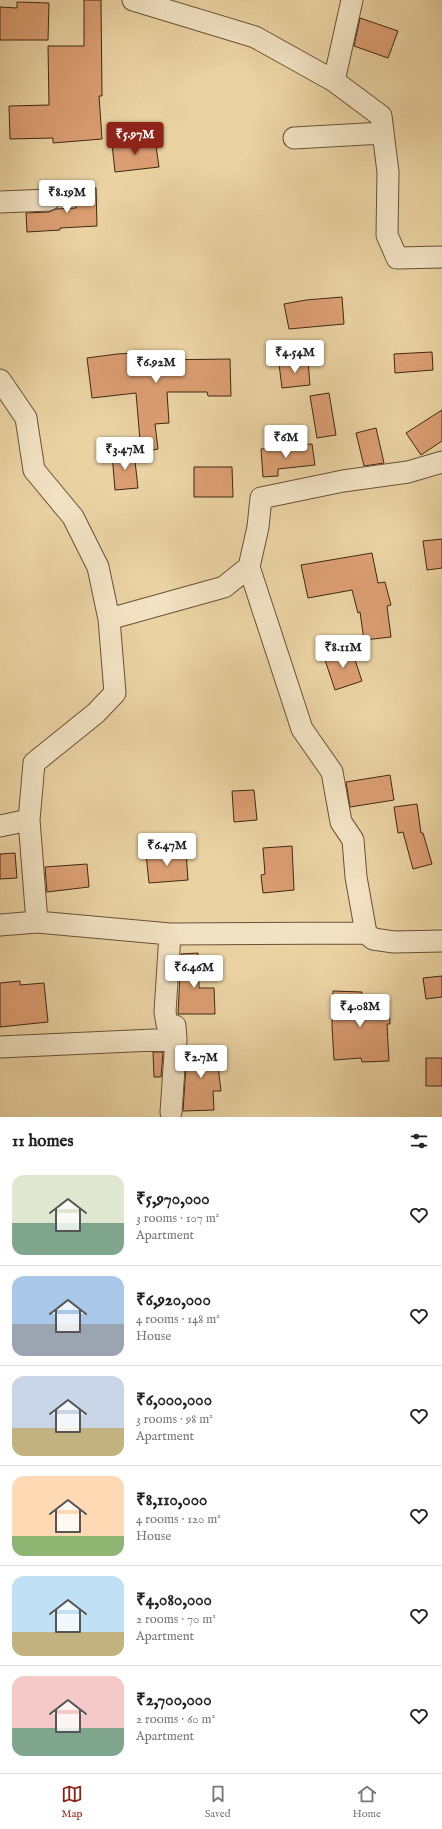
<!DOCTYPE html>
<meta charset="utf-8">
<style>
body{margin:0;font-family:"IM FELL English",serif;background:#f2f2f2;color:#222;height:100vh;display:flex;flex-direction:column;font-size:15px;white-space:nowrap}
*{box-sizing:border-box;margin:0}
p{font-size:13px;color:#767676}
.icon{flex:none;width:22px;height:22px;fill:none;stroke:currentColor;stroke-width:2;stroke-linecap:round;stroke-linejoin:round}
.map{position:relative;height:1117px;overflow:hidden}
.side{display:flex;flex-direction:column;background:#fff;flex:1}
.side>*{flex:none}
.price{position:absolute;translate:-50% -34px;padding:0 9px;border-radius:4px;background:#fff;color:#222;font-size:13px;line-height:26px;filter:drop-shadow(0 1px 2px #0008)}
.price::after{content:'';position:absolute;left:50%;top:24px;width:12px;height:9px;margin-left:-6px;background:inherit;clip-path:polygon(0 0,100% 0,50% 100%)}
.price.current{background:#8f2418;color:#fff}
ul{padding:0;list-style:none}
li{display:flex;align-items:center;gap:12px;height:100px;padding:0 12px}
li+li{border-top:1px solid #e0e0e0}
li span{display:grid;place-items:center;flex:none;width:112px;height:80px;border-radius:12px;color:#555}
li>.icon{margin-inline-start:auto}
span .icon{width:48px;height:48px;fill:#fffc;stroke-width:1}
li b{font-size:17px}
h2{display:flex;justify-content:space-between;align-items:center;height:48px;padding:0 12px;font-size:17px}
.tab-bar{display:flex;justify-content:space-around;align-items:center;height:56px;border-top:1px solid #e0e0e0;background:#fff;font-size:11px;color:#767676}
.tab-bar a{display:grid;justify-items:center;gap:2px}
.tab-bar .current{color:#8f2418}
.map>svg:first-child{display:block}
.building{fill:#db9e72;stroke:#3e2914}
.lines{fill:none;stroke-linecap:round;stroke-linejoin:round}
.street-casing{stroke:#695338;stroke-width:23}
.street{stroke:#f1e2c3;stroke-width:21}
</style>
<div class="map">
<svg width="442" height="1117" viewBox="0 0 442 1117">
<rect width="100%" height="100%" fill="#ead2a2"/>
<filter id="stains"><feTurbulence type="fractalNoise" baseFrequency=".005" numOctaves="4"/><feColorMatrix values="0 0 0 0 .2 0 0 0 0 .09 0 0 0 0 .02 0 0 0 .5 -.17"/></filter>
<radialGradient id="worn" r=".72"><stop offset=".6" stop-color="#630" stop-opacity="0"/><stop offset="1" stop-color="#630" stop-opacity=".3"/></radialGradient>
<path class="building" d="M 84,0 L 101,0 L 102,96 L 99,96 L 102,139 L 53,143 L 53,138 L 10,139 L 9,106 L 49,105 L 48,46 L 84,46 Z
M 17,2 L 49,3 L 48,40 L 0,40 L 0,7 L 17,8 Z
M 360,18 L 398,31 L 388,58 L 354,46 Z
M 155,139 L 159,167 L 115,172 L 112,144 Z
M 96,188 L 97,226 L 60,228 L 60,230 L 27,232 L 26,213 L 49,212 L 56,209 L 76,208 L 75,189 Z
M 342,297 L 344,324 L 289,329 L 284,304 L 306,300 Z
M 155,352 L 155,360 L 230,359 L 231,396 L 208,396 L 207,392 L 167,392 L 169,423 L 155,424 L 158,449 L 141,452 L 136,393 L 92,398 L 87,358 L 117,354 Z
M 432,352 L 433,370 L 395,373 L 394,354 Z
M 308,361 L 310,385 L 282,388 L 279,364 Z
M 329,393 L 336,435 L 317,438 L 310,396 Z
M 442,410 L 442,441 L 421,455 L 406,433 Z
M 376,428 L 384,463 L 364,466 L 356,433 Z
M 312,444 L 315,465 L 278,469 L 278,476 L 263,477 L 261,449 Z
M 134,452 L 138,488 L 115,490 L 112,454 Z
M 194,467 L 232,467 L 233,497 L 194,497 Z
M 442,539 L 442,568 L 427,570 L 423,541 Z
M 372,553 L 378,583 L 385,582 L 391,605 L 387,606 L 391,637 L 364,640 L 360,612 L 358,613 L 352,590 L 308,598 L 301,565 Z
M 351,648 L 362,681 L 335,690 L 324,657 Z
M 390,775 L 394,800 L 350,807 L 346,782 Z
M 254,790 L 257,820 L 234,822 L 232,791 Z
M 417,804 L 421,833 L 423,833 L 432,864 L 413,869 L 403,832 L 398,833 L 394,807 Z
M 292,846 L 294,890 L 263,893 L 261,875 L 265,874 L 263,848 Z
M 186,851 L 188,880 L 149,883 L 146,854 Z
M 15,853 L 17,878 L 0,879 L 0,854 Z
M 87,864 L 89,887 L 47,892 L 45,867 Z
M 198,953 L 199,988 L 214,988 L 215,1014 L 178,1014 L 181,954 Z
M 442,976 L 442,997 L 426,999 L 423,978 Z
M 20,981 L 20,985 L 44,983 L 48,1022 L 0,1027 L 0,983 Z
M 333,991 L 362,992 L 361,1002 L 389,1000 L 390,1024 L 387,1024 L 389,1061 L 362,1062 L 361,1058 L 334,1060 L 332,1026 Z
M 219,1047 L 220,1066 L 218,1066 L 221,1091 L 213,1091 L 214,1110 L 183,1111 L 187,1049 Z
M 153,1052 L 163,1052 L 161,1077 L 154,1077 Z
M 426,1058 L 442,1058 L 442,1086 L 426,1086 Z"/>
<g class="lines">
<defs>
<path id="street" d="M 133,0 L 255,37 L 334,81 L 381,116 L 388,172 L 387,235 L 397,258 L 442,257
M 334,81 L 352,0
M 294,138 L 383,133
M 0,202 L 49,200
M 0,380 L 26,418 L 34,470 L 73,517 L 98,567 L 109,619 L 224,587 L 249,567 L 258,527 L 261,498 L 343,481 L 408,472 L 442,462
M 249,567 L 302,729 L 332,772 L 341,822 L 353,840 L 356,877 L 366,933
M 29,820 L 37,922
M 0,826 L 29,820 L 34,763 L 96,713 L 115,693 L 109,619
M 0,925 L 37,922 L 170,934 L 366,933 L 373,939 L 394,942 L 442,941
M 170,934 L 165,1012 L 167,1024 L 175,1026 L 176,1039 L 171,1112
M 0,1047 L 176,1039"/>
</defs>
<use href="#street" class="street-casing"/>
<use href="#street" class="street"/>
</g>
<rect width="100%" height="100%" filter="url(#stains)"/>
<rect width="100%" height="100%" fill="url(#worn)"/>
</svg>
<b class="price current" style="left:135px;top:156px">₹5.97M</b>
<b class="price" style="left:67px;top:214px">₹8.19M</b>
<b class="price" style="left:295px;top:374px">₹4.54M</b>
<b class="price" style="left:156px;top:384px">₹6.92M</b>
<b class="price" style="left:286px;top:459px">₹6M</b>
<b class="price" style="left:125px;top:471px">₹3.47M</b>
<b class="price" style="left:343px;top:669px">₹8.11M</b>
<b class="price" style="left:167px;top:867px">₹6.47M</b>
<b class="price" style="left:194px;top:989px">₹6.46M</b>
<b class="price" style="left:360px;top:1028px">₹4.08M</b>
<b class="price" style="left:201px;top:1079px">₹2.7M</b>
</div>
<section class="side">
<h2>11 homes<svg class="icon" aria-label="filters" viewBox="0 0 24 24"><path d="M4 7h16M4 17h16"/><circle cx="9" cy="7" r="2"/><circle cx="15" cy="17" r="2"/></svg></h2>
<ul>
<li><span style="background:linear-gradient(#dfe7d0 60%,#7fa58c 0)"><svg class="icon" aria-label="home" viewBox="0 0 24 24"><path d="M3 11l9-7 9 7M6 9v11h12V9"/></svg></span><div><b>₹5,970,000</b><p>3 rooms · 107 m²</p><p>Apartment</p></div><svg class="icon" aria-label="heart" viewBox="0 0 24 24"><path d="M12 20l-8-8c-3-5 5-10 8-4 3-6 11-1 8 4z"/></svg></li>
<li><span style="background:linear-gradient(#a9c7e8 60%,#9aa5b1 0)"><svg class="icon" aria-label="home" viewBox="0 0 24 24"><path d="M3 11l9-7 9 7M6 9v11h12V9"/></svg></span><div><b>₹6,920,000</b><p>4 rooms · 148 m²</p><p>House</p></div><svg class="icon" aria-label="heart" viewBox="0 0 24 24"><path d="M12 20l-8-8c-3-5 5-10 8-4 3-6 11-1 8 4z"/></svg></li>
<li><span style="background:linear-gradient(#c9d6e8 65%,#c2b280 0)"><svg class="icon" aria-label="home" viewBox="0 0 24 24"><path d="M3 11l9-7 9 7M6 9v11h12V9"/></svg></span><div><b>₹6,000,000</b><p>3 rooms · 98 m²</p><p>Apartment</p></div><svg class="icon" aria-label="heart" viewBox="0 0 24 24"><path d="M12 20l-8-8c-3-5 5-10 8-4 3-6 11-1 8 4z"/></svg></li>
<li><span style="background:linear-gradient(#ffd9b3 75%,#8fb573 0)"><svg class="icon" aria-label="home" viewBox="0 0 24 24"><path d="M3 11l9-7 9 7M6 9v11h12V9"/></svg></span><div><b>₹8,110,000</b><p>4 rooms · 120 m²</p><p>House</p></div><svg class="icon" aria-label="heart" viewBox="0 0 24 24"><path d="M12 20l-8-8c-3-5 5-10 8-4 3-6 11-1 8 4z"/></svg></li>
<li><span style="background:linear-gradient(#bfe0f5 70%,#c2b280 0)"><svg class="icon" aria-label="home" viewBox="0 0 24 24"><path d="M3 11l9-7 9 7M6 9v11h12V9"/></svg></span><div><b>₹4,080,000</b><p>2 rooms · 70 m²</p><p>Apartment</p></div><svg class="icon" aria-label="heart" viewBox="0 0 24 24"><path d="M12 20l-8-8c-3-5 5-10 8-4 3-6 11-1 8 4z"/></svg></li>
<li><span style="background:linear-gradient(#f6c9c9 65%,#7fa58c 0)"><svg class="icon" aria-label="home" viewBox="0 0 24 24"><path d="M3 11l9-7 9 7M6 9v11h12V9"/></svg></span><div><b>₹2,700,000</b><p>2 rooms · 60 m²</p><p>Apartment</p></div><svg class="icon" aria-label="heart" viewBox="0 0 24 24"><path d="M12 20l-8-8c-3-5 5-10 8-4 3-6 11-1 8 4z"/></svg></li>
</ul>
</section>
<nav class="tab-bar">
<a class="current"><svg class="icon" aria-label="map" viewBox="0 0 24 24"><path d="M3 6l6-2 6 2 6-2v14l-6 2-6-2-6 2zM9 4v14M15 6v14"/></svg>Map</a>
<a><svg class="icon" aria-label="saved" viewBox="0 0 24 24"><path d="M7 4h10v16l-5-4-5 4z"/></svg>Saved</a>
<a><svg class="icon" aria-label="home" viewBox="0 0 24 24"><path d="M3 11l9-7 9 7M6 9v11h12V9"/></svg>Home</a>
</nav>
